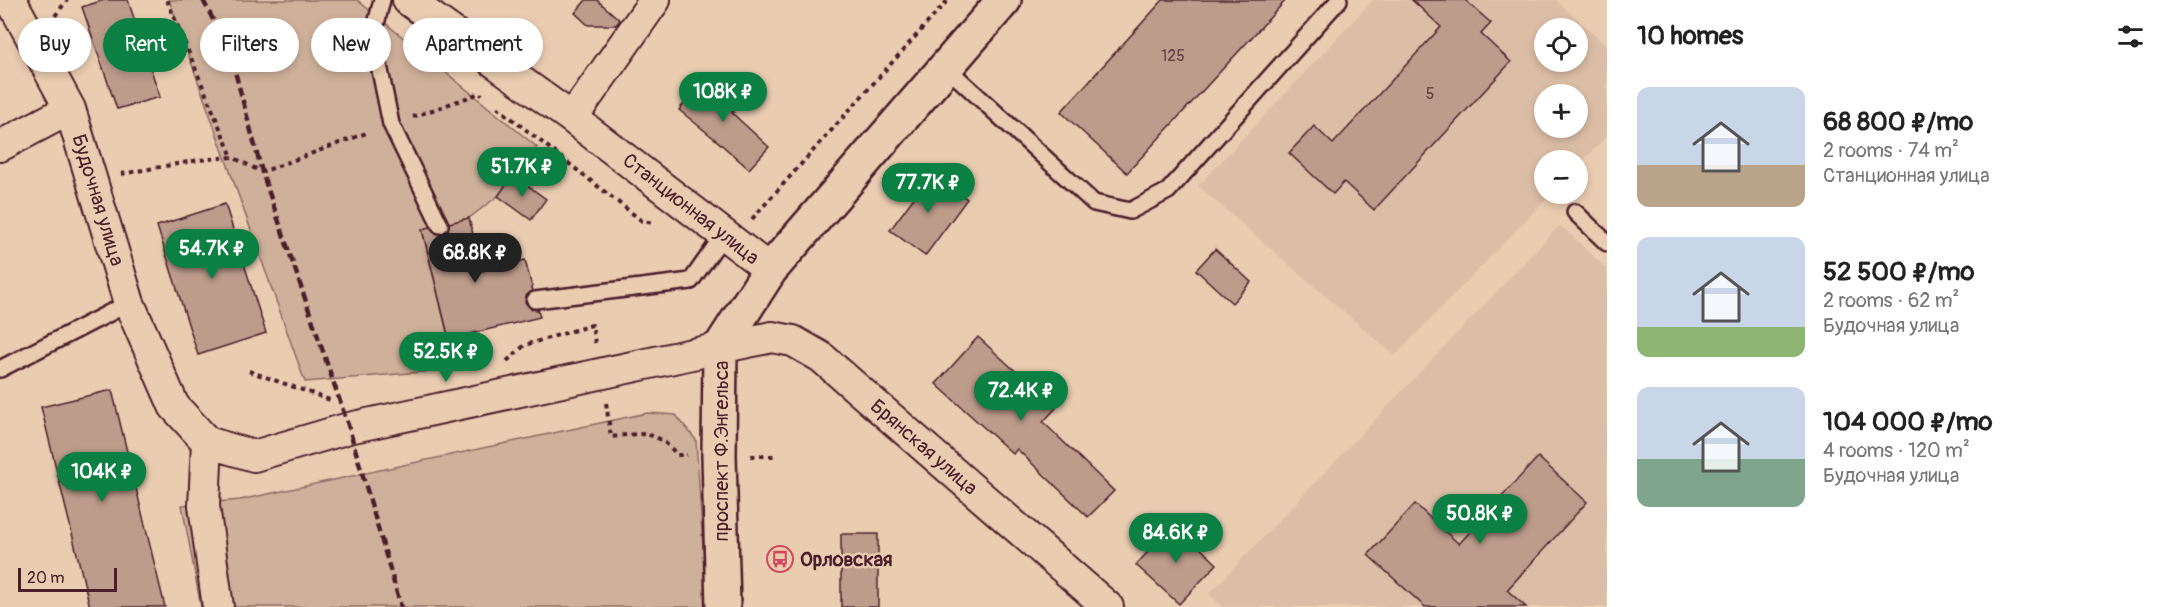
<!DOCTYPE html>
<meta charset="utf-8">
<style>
body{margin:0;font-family:Pangolin,sans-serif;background:#f6f6f6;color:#222;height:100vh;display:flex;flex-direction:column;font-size:22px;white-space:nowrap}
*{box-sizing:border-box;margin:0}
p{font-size:20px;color:#767676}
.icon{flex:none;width:33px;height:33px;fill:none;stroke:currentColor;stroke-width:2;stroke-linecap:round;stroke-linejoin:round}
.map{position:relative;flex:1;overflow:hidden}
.drawer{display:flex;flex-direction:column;background:#fff;width:570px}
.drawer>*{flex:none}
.guide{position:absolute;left:18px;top:18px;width:570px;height:54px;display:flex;gap:12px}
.tools{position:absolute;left:1534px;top:18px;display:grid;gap:12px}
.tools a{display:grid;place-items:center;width:54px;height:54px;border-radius:50%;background:#fff;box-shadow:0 3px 9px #0003;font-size:30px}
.scale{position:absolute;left:18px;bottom:15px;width:99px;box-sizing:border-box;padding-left:6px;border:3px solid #4a1f2b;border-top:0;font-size:16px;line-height:21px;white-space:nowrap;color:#4a1f2b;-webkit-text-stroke:4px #eacdb1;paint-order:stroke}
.price{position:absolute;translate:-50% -51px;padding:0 14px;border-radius:21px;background:#0b8043;color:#fff;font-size:20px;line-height:39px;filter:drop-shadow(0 2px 3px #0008)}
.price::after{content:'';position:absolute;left:50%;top:36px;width:18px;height:14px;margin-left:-9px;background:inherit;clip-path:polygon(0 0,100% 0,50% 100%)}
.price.selected{background:#222;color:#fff}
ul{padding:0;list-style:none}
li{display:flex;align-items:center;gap:18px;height:150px;padding:0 30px}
li span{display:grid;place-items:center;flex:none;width:168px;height:120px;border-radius:12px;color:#555}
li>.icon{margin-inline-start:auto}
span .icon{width:72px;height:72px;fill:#fffc;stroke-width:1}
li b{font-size:26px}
h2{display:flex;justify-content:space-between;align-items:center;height:72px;padding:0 30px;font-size:26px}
.pill{padding:0 21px;border-radius:27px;background:#fff;box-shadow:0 3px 9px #0003;font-size:21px;line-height:54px}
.pill.selected{background:#0b8043;color:#fff}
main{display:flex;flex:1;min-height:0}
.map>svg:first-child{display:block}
.built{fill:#dcbea6;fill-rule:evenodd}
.green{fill:#cfb19b;stroke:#8c6863;stroke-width:1.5}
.building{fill:#bd9c8c;stroke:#4a1f2b;stroke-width:1.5}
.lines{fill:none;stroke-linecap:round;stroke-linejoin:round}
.service-casing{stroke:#4a1f2b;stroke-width:20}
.minor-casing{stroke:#4a1f2b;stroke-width:34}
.tertiary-casing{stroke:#4a1f2b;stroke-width:38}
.path{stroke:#4a1f2b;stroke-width:4;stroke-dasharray:4.5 4.5;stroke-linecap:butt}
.service{stroke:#eacdb1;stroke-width:15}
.minor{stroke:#eacdb1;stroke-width:30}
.tertiary{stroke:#eacdb1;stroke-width:33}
.rail{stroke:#4a1f2b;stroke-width:4.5;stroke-dasharray:9 4.5;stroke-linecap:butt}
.labels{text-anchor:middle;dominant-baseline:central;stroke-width:4.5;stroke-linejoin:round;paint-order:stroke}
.number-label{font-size:16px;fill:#673e43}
.street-label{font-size:20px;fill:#4a1f2b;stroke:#eacdb1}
.poi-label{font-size:20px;font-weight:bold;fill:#4a1f2b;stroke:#eacdb1;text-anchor:start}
</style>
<main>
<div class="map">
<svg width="1607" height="607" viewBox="0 0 1607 607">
<rect width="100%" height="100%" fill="#eacdb1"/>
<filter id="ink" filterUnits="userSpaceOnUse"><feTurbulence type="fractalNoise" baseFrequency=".0167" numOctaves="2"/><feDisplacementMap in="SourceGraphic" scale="12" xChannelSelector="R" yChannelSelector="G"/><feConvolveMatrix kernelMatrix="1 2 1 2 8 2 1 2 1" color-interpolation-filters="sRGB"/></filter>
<g filter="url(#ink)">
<path class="built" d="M 1373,0 L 1556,0 L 1607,46 L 1607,136 L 1578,166 L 1578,160 L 1545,160 L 1545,194 L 1551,194 L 1395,356 L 1198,186 ZM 1545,28 L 1578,28 L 1578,62 L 1545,62 ZM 1545,94 L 1578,94 L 1578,128 L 1545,128 Z
M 1560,225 L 1607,269 L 1607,607 L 1223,607 L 1209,594 Z"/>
<path class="green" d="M 169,0 L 357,0 L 537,147 L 498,196 L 469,218 L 422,230 L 456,369 L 305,382 Z
M 647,413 L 676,415 L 696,440 L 707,607 L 201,607 L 182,505 L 240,500 Z"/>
<path class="building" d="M 104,0 L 128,0 L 160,97 L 117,109 L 82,7 Z
M 586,0 L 597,0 L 620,20 L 616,25 L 588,25 L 575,13 Z
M 1163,0 L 1286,0 L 1127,173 L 1061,112 Z
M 1412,0 L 1465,0 L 1491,23 L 1481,34 L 1511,62 L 1374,210 L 1344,182 L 1333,194 L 1289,153 L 1314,126 L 1333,144 L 1441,27 Z
M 705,77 L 732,98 L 727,106 L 734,112 L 732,113 L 769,147 L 749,169 L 715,139 L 679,110 Z
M 932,173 L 967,199 L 925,256 L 890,230 Z
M 513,175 L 546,199 L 531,220 L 498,196 Z
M 225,204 L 266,333 L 198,355 L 157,226 Z
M 469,218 L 482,271 L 525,260 L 533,291 L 526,296 L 525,302 L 531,309 L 538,310 L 540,317 L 449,339 L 422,229 L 430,227 L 435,233 L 444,234 L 448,230 L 449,223 Z
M 1215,249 L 1251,282 L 1232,303 L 1196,270 Z
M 978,337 L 1056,408 L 1043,422 L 1114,491 L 1088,517 L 1017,449 L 1013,454 L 936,384 Z
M 112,390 L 165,607 L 90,607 L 41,407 Z
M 1538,457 L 1587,502 L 1507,590 L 1526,607 L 1425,607 L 1368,555 L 1415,504 L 1459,544 Z
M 1174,523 L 1217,564 L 1179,604 L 1136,565 Z
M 841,534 L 878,534 L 878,607 L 841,607 Z"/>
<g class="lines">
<defs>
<path id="service" d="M 382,0 L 373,36 L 391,124 L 440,225
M 946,67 L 1094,203 L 1130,211 L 1168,191 L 1339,0
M 1575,212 L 1607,243
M 535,300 L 691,281 L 724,234
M 0,369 L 129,303"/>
<path id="minor" d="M 11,0 L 70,109 L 129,303 L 174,406 L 207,442 L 254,456 L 349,428 L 720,348 L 772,337 L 793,341 L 821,357 L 1108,607
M 408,0 L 572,118 L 770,270
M 572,118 L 655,0
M 0,146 L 70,109
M 207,442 L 204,506 L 218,607"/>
<path id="tertiary" d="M 723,607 L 719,456 L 720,348 L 770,270 L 1004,0"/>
</defs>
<use href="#service" class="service-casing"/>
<use href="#minor" class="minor-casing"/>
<use href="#tertiary" class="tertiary-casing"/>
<path class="path" d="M 167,0 L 232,157
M 55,16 L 67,0
M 497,107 L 642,221 L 654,223
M 413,117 L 480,93 L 482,95
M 121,174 L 199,160 L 232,157 L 262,172 L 369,132
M 752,219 L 948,0
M 507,361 L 525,345 L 592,325 L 595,343
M 249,371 L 330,400
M 606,403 L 611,437 C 642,433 656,429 677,455 L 687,455
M 751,456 L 776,456"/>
<use href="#service" class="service"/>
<use href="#minor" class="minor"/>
<use href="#tertiary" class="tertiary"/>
<path class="rail" d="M 203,0 L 230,53 L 262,172 L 349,428 L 401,607"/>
</g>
</g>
<defs>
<symbol id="bus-ring" viewBox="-11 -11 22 22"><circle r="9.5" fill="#eacdb1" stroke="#d1495b" stroke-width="1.5"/><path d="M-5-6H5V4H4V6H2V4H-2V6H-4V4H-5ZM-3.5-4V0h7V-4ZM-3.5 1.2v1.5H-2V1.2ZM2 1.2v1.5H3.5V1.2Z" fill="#d1495b"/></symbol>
</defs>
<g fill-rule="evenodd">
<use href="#bus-ring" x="765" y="544" width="30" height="30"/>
</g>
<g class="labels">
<g class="number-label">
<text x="1173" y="56">125</text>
<text x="1430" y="94">5</text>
</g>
<g class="street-label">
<text transform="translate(98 200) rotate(73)">Будочная улица</text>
<text transform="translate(691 209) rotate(38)">Станционная улица</text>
<text transform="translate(924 447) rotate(41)">Брянская улица</text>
<text transform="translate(721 451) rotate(-90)">проспект Ф.Энгельса</text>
</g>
<g class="poi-label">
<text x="800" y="559">Орловская</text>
</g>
</g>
</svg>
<div class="tools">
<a><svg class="icon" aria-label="locate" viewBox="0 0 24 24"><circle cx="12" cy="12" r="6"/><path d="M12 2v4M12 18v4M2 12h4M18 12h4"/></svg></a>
<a>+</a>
<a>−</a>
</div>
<div class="scale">20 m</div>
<b class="price" style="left:723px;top:123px">108K ₽</b>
<b class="price" style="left:522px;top:198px">51.7K ₽</b>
<b class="price" style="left:928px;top:214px">77.7K ₽</b>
<b class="price" style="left:212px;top:280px">54.7K ₽</b>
<b class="price selected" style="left:475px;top:284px">68.8K ₽</b>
<b class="price" style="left:446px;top:383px">52.5K ₽</b>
<b class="price" style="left:1021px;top:422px">72.4K ₽</b>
<b class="price" style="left:102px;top:503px">104K ₽</b>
<b class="price" style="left:1480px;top:545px">50.8K ₽</b>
<b class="price" style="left:1176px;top:564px">84.6K ₽</b>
<div class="guide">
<a class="pill">Buy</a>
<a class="pill selected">Rent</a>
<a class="pill">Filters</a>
<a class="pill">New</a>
<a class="pill">Apartment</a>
</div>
</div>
<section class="drawer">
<h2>10 homes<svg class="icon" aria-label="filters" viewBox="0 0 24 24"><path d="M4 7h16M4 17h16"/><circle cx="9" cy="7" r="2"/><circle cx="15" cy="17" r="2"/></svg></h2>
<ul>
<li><span style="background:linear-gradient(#c9d6e8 65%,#b9a48a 0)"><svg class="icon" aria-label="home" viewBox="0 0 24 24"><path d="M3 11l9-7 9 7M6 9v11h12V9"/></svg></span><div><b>68 800 ₽/mo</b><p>2 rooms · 74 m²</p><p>Станционная улица</p></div></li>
<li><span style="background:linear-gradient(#c9d6e8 75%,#8fb573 0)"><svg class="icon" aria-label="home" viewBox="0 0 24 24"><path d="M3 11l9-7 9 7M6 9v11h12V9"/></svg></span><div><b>52 500 ₽/mo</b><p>2 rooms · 62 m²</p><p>Будочная улица</p></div></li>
<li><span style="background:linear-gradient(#c9d6e8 60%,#7fa58c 0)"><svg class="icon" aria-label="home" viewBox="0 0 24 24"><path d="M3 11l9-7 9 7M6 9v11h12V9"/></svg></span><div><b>104 000 ₽/mo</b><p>4 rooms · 120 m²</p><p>Будочная улица</p></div></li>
</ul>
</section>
</main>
